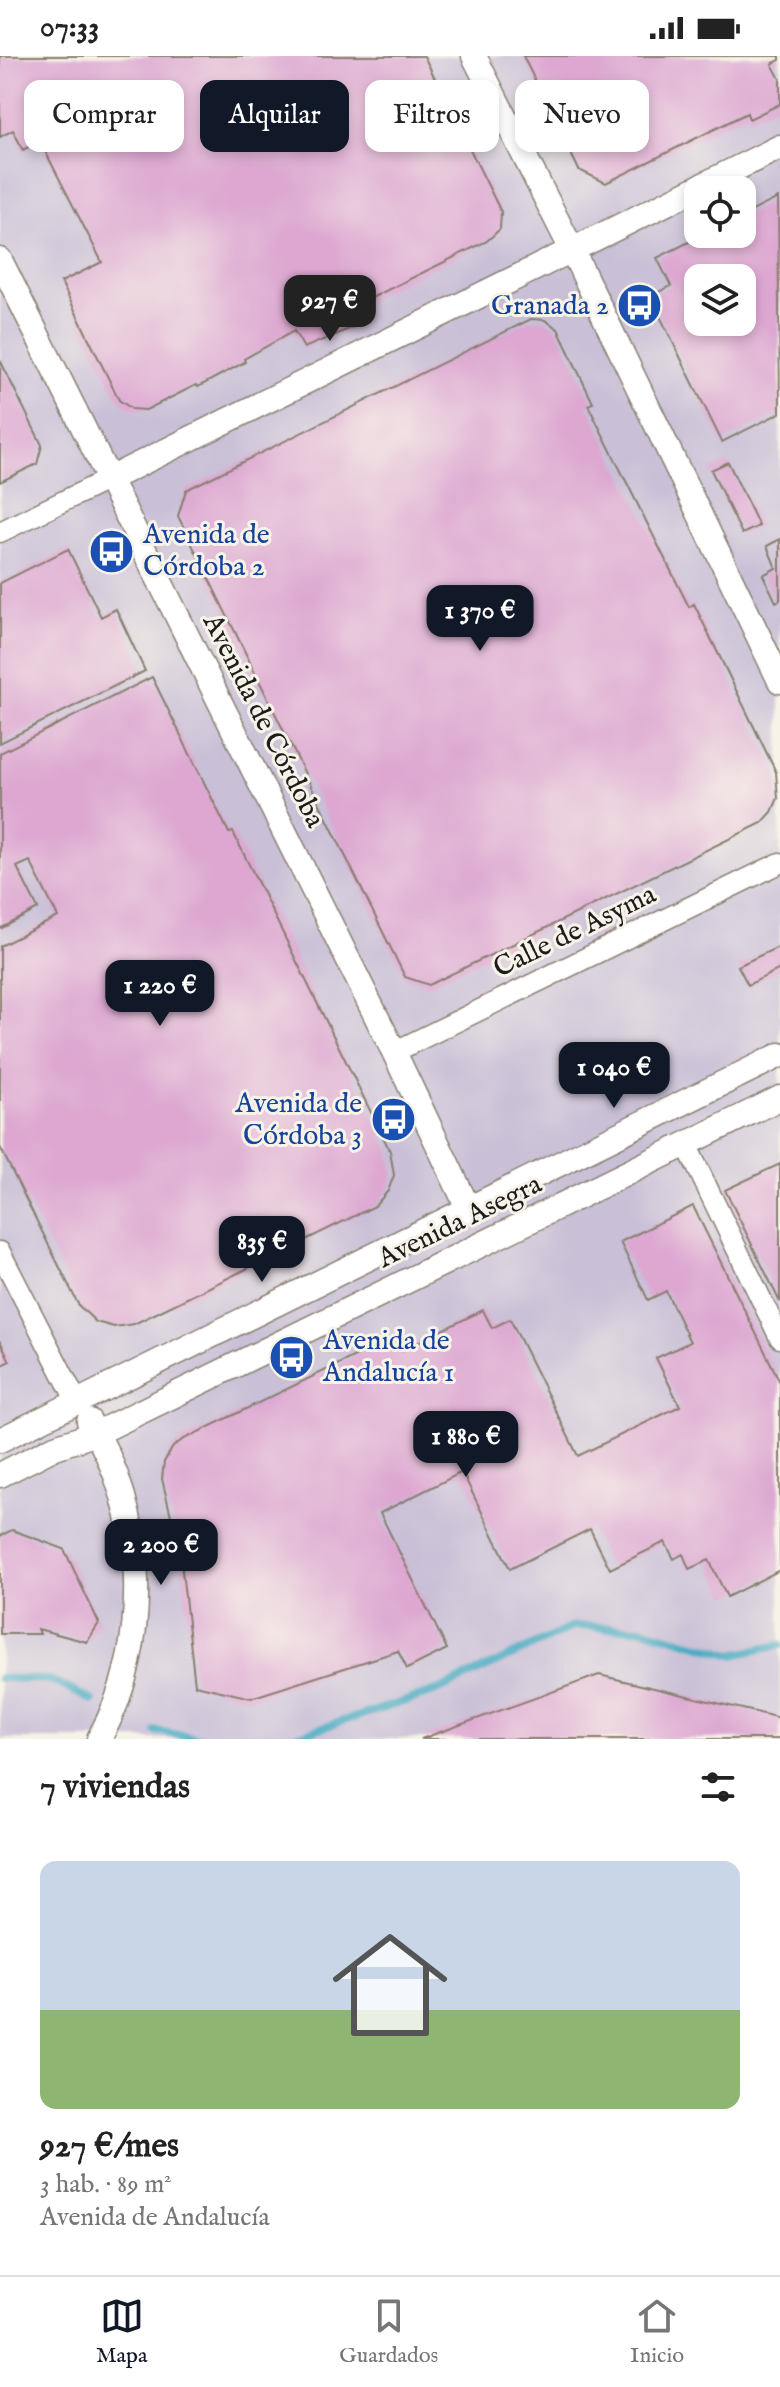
<!DOCTYPE html>
<html lang="es">
<meta charset="utf-8">
<style>
body{margin:0;font-family:"IM FELL English",serif;background:#f2f2f2;color:#222;height:100vh;display:flex;flex-direction:column;font-size:30px;white-space:nowrap}
*{box-sizing:border-box;margin:0}
p{font-size:26px;color:#767676}
.icon{flex:none;width:44px;height:44px;fill:none;stroke:currentColor;stroke-width:2;stroke-linecap:round;stroke-linejoin:round}
.map{position:relative;height:1683px;overflow:hidden}
.drawer{display:flex;flex-direction:column;background:#fff;flex:1}
.drawer>*{flex:none}
.guide{position:absolute;left:24px;top:24px;width:732px;height:72px;display:flex;gap:16px}
.controls{position:absolute;left:684px;top:120px;display:grid;gap:16px}
.controls a{display:grid;place-items:center;width:72px;height:72px;border-radius:16px;background:#fff;box-shadow:0 4px 12px #0003;font-size:40px}
.price{position:absolute;translate:-50% -68px;padding:0 18px;border-radius:16px;background:#111827;color:#fff;font-size:26px;line-height:52px;filter:drop-shadow(0 2px 4px #0008)}
.price::after{content:'';position:absolute;left:50%;top:48px;width:24px;height:18px;margin-left:-12px;background:inherit;clip-path:polygon(0 0,100% 0,50% 100%)}
.price.on{background:#222;color:#fff}
ul{padding:0;list-style:none}
li{display:grid;align-content:center;gap:16px;height:424px;padding:0 40px}
li+li{border-top:2px solid #e0e0e0}
li span{display:grid;place-items:center;height:248px;border-radius:16px;color:#555}
li>.icon{margin-inline-start:auto}
span .icon{width:144px;height:144px;fill:#fffc;stroke-width:1}
li b{font-size:34px}
h2{display:flex;justify-content:space-between;align-items:center;height:96px;padding:0 40px;font-size:34px}
.chip{padding:0 28px;border-radius:16px;background:#fff;box-shadow:0 4px 12px #0003;font-size:28px;line-height:72px}
.chip.on{background:#111827;color:#fff}
.status{display:flex;justify-content:space-between;align-items:center;height:56px;padding:0 40px;background:#fff;direction:ltr}
.status svg{height:22px;fill:currentColor}
.menu{display:flex;justify-content:space-around;align-items:center;height:112px;border-top:2px solid #e0e0e0;background:#fff;font-size:22px;color:#767676}
.menu a{display:grid;justify-items:center;gap:4px}
.menu .on{color:#111827}
.map>svg:first-child{display:block}
.industrial{fill:#c9bfd7;fill-rule:evenodd}
.lines{fill:none;stroke-linecap:round;stroke-linejoin:round}
.stream{stroke:#44a9c3;stroke-width:8}
.building{fill:#dda7d2;fill-rule:evenodd}
.minor-casing{stroke:#887e71;stroke-width:23}
.tertiary-casing{stroke:#887e71;stroke-width:27}
.minor{stroke:#fff;stroke-width:20}
.tertiary{stroke:#fff;stroke-width:24}
.labels{text-anchor:middle;dominant-baseline:central;stroke-width:6;stroke-linejoin:round;paint-order:stroke}
.transit-label{font-size:28px;fill:#164399;stroke:#f7f3e8;text-anchor:end}
.street-label{font-size:28px;fill:#1c1c1c;stroke:#f7f3e8}
</style>
<div class="status"><b>07:33</b><svg viewBox="0 0 49 12"><path d="M0 12V9h3v3zM5 12V6h3v6zM10 12V3h3v9zM15 12V0h3v12zM26 1h20v11H26zM47 4h2v5h-2z"/></svg></div>
<div class="map">
<svg width="780" height="1683" viewBox="0 0 780 1683">
<rect width="100%" height="100%" fill="#f7f3e8"/>
<filter id="ink" filterUnits="userSpaceOnUse"><feTurbulence type="fractalNoise" baseFrequency=".0125" numOctaves="2"/><feDisplacementMap in="SourceGraphic" scale="16" xChannelSelector="R" yChannelSelector="G"/><feConvolveMatrix kernelMatrix="1 2 1 2 8 2 1 2 1" color-interpolation-filters="sRGB"/></filter>
<filter id="wash" filterUnits="userSpaceOnUse"><feTurbulence type="fractalNoise" baseFrequency=".006" numOctaves="4" result="noise"/><feDisplacementMap in="SourceGraphic" scale="32" xChannelSelector="R" yChannelSelector="G"/><feGaussianBlur stdDeviation="1.8" result="paint"/><feColorMatrix in="noise" values="0 0 0 0 0 0 0 0 0 0 0 0 0 0 0 0 0 1.4 0 .05"/><feComposite in="paint" operator="in"/></filter>
<g filter="url(#wash)">
<rect width="100%" height="100%" fill="#f4dfc6"/>
<path class="industrial" d="M 0,0 L 780,0 L 780,1683 L 0,1683 ZM 698,134 L 742,134 L 742,178 L 698,178 ZM 698,222 L 742,222 L 742,266 L 698,266 Z"/>
<g class="lines">
<path class="stream" d="M 0,1622 L 51,1624 L 93,1645
M 156,1675 L 203,1683
M 277,1683 L 293,1681 L 437,1635 L 574,1570 L 642,1573 L 732,1599 L 780,1589"/>
</g>
<g id="blocks">
<path class="building" d="M 0,0 L 424,0 L 501,156 L 500,173 L 487,185 L 359,248 L 368,265 L 304,292 L 294,275 L 244,303 L 245,306 L 198,331 L 196,329 L 146,354 L 132,353 L 119,344 L 61,226 L 102,206 L 40,85 L 23,94 L 13,74 L 0,81 Z
M 523,0 L 780,0 L 780,4 L 772,8 L 780,23 L 780,48 L 749,63 L 747,57 L 606,127 L 579,114 Z
M 778,142 L 780,357 L 722,386 L 650,240 L 671,230 L 657,202 L 705,178 L 742,178 L 742,160 ZM 698,222 L 742,222 L 742,266 L 698,266 Z
M 531,263 L 545,264 L 558,273 L 593,347 L 588,349 L 689,551 L 694,548 L 776,716 L 778,742 L 772,756 L 762,767 L 429,929 L 405,921 L 178,460 L 186,434 Z
M 0,304 L 42,389 L 37,408 L 0,426 Z
M 728,406 L 759,470 L 742,478 L 711,414 Z
M 780,483 L 780,544 L 776,546 L 763,519 L 776,512 L 767,490 Z
M 68,493 L 101,561 L 116,553 L 145,615 L 0,687 L 0,527 Z
M 152,621 L 229,777 L 233,776 L 390,1095 L 394,1119 L 388,1135 L 375,1150 L 134,1268 L 114,1271 L 96,1266 L 79,1250 L 0,1091 L 0,890 L 58,861 L 30,805 L 17,811 L 38,853 L 0,873 L 0,697 Z
M 780,890 L 780,913 L 748,929 L 738,910 Z
M 780,1108 L 780,1246 L 725,1134 Z
M 693,1150 L 780,1326 L 780,1514 L 727,1541 L 709,1504 L 689,1513 L 683,1498 L 674,1503 L 665,1486 L 610,1513 L 590,1473 L 510,1513 L 462,1416 L 380,1457 L 447,1593 L 407,1613 L 398,1595 L 251,1642 L 195,1629 L 180,1497 L 162,1423 L 164,1406 L 173,1391 L 182,1384 L 396,1280 L 402,1294 L 483,1254 L 492,1272 L 510,1263 L 578,1400 L 680,1350 L 656,1302 L 690,1286 L 666,1235 L 648,1244 L 620,1186 Z
M 0,1285 L 10,1305 L 0,1310 Z
M 12,1474 L 64,1493 L 99,1567 L 87,1586 L 38,1573 L 40,1578 L 0,1578 L 0,1480 Z
M 599,1619 L 780,1662 L 780,1683 L 421,1683 Z"/>
</g>
</g>
<g filter="url(#ink)">
<use href="#blocks" fill-opacity="0" stroke="#887e71" stroke-width="2"/>
<g class="lines">
<defs>
<path id="minor" d="M 0,476 L 109,423
M 394,996 L 780,807
M 686,1088 L 780,1282
M 0,1196 L 77,1346"/>
<path id="tertiary" d="M 474,0 L 572,194 L 780,625
M 0,204 L 394,996 L 469,1154
M 109,423 L 780,91
M 89,1365 C 148,1457 152,1589 99,1683
M 0,1384 L 780,999
M 0,1419 L 55,1391 L 97,1377 L 780,1042"/>
</defs>
<use href="#minor" class="minor-casing"/>
<use href="#tertiary" class="tertiary-casing"/>
<use href="#minor" class="minor"/>
<use href="#tertiary" class="tertiary"/>
</g>
</g>
<defs>
<symbol id="bus-disc" viewBox="-11 -11 22 22"><circle r="9.5" fill="#1a4fb4" stroke="#f7f3e8"/><path d="M-5-6H5V4H4V6H2V4H-2V6H-4V4H-5ZM-3.5-4V0h7V-4ZM-3.5 1.2v1.5H-2V1.2ZM2 1.2v1.5H3.5V1.2Z" fill="#fff"/></symbol>
</defs>
<g fill-rule="evenodd">
<use href="#bus-disc" x="614" y="224" width="51" height="51"/>
<use href="#bus-disc" x="86" y="470" width="51" height="51"/>
<use href="#bus-disc" x="368" y="1038" width="51" height="51"/>
<use href="#bus-disc" x="266" y="1276" width="51" height="51"/>
</g>
<g class="labels">
<g class="transit-label">
<text x="609" y="250">Granada 2</text>
<text x="143" y="479" text-anchor="start">Avenida de<tspan x="143" dy="32">Córdoba 2</tspan></text>
<text x="362" y="1048">Avenida de<tspan x="362" dy="32">Córdoba 3</tspan></text>
<text x="323" y="1285" text-anchor="start">Avenida de<tspan x="323" dy="32">Andalucía 1</tspan></text>
</g>
<g class="street-label">
<text transform="translate(263 665) rotate(63)">Avenida de Córdoba</text>
<text transform="translate(575 876) rotate(-26)">Calle de Asyma</text>
<text transform="translate(460 1166) rotate(-26)">Avenida Asegra</text>
</g>
</g>
</svg>
<div class="controls">
<a><svg class="icon" aria-label="locate" viewBox="0 0 24 24"><circle cx="12" cy="12" r="6"/><path d="M12 2v4M12 18v4M2 12h4M18 12h4"/></svg></a>
<a><svg class="icon" aria-label="layers" viewBox="0 0 24 24"><path d="M12 4l9 5-9 5-9-5zM3 14l9 5 9-5"/></svg></a>
</div>
<b class="price on" style="left:330px;top:287px">927 €</b>
<b class="price" style="left:480px;top:597px">1 370 €</b>
<b class="price" style="left:160px;top:972px">1 220 €</b>
<b class="price" style="left:614px;top:1054px">1 040 €</b>
<b class="price" style="left:262px;top:1228px">835 €</b>
<b class="price" style="left:466px;top:1423px">1 880 €</b>
<b class="price" style="left:161px;top:1531px">2 200 €</b>
<div class="guide">
<a class="chip">Comprar</a>
<a class="chip on">Alquilar</a>
<a class="chip">Filtros</a>
<a class="chip">Nuevo</a>
</div>
</div>
<section class="drawer">
<h2>7 viviendas<svg class="icon" aria-label="filters" viewBox="0 0 24 24"><path d="M4 7h16M4 17h16"/><circle cx="9" cy="7" r="2"/><circle cx="15" cy="17" r="2"/></svg></h2>
<ul>
<li><span style="background:linear-gradient(#c9d6e8 60%,#8fb573 0)"><svg class="icon" aria-label="home" viewBox="0 0 24 24"><path d="M3 11l9-7 9 7M6 9v11h12V9"/></svg></span><div><b>927 €/mes</b><p>3 hab. · 89 m²</p><p>Avenida de Andalucía</p></div></li>
</ul>
</section>
<nav class="menu">
<a class="on"><svg class="icon" aria-label="map" viewBox="0 0 24 24"><path d="M3 6l6-2 6 2 6-2v14l-6 2-6-2-6 2zM9 4v14M15 6v14"/></svg>Mapa</a>
<a><svg class="icon" aria-label="saved" viewBox="0 0 24 24"><path d="M7 4h10v16l-5-4-5 4z"/></svg>Guardados</a>
<a><svg class="icon" aria-label="home" viewBox="0 0 24 24"><path d="M3 11l9-7 9 7M6 9v11h12V9"/></svg>Inicio</a>
</nav>
